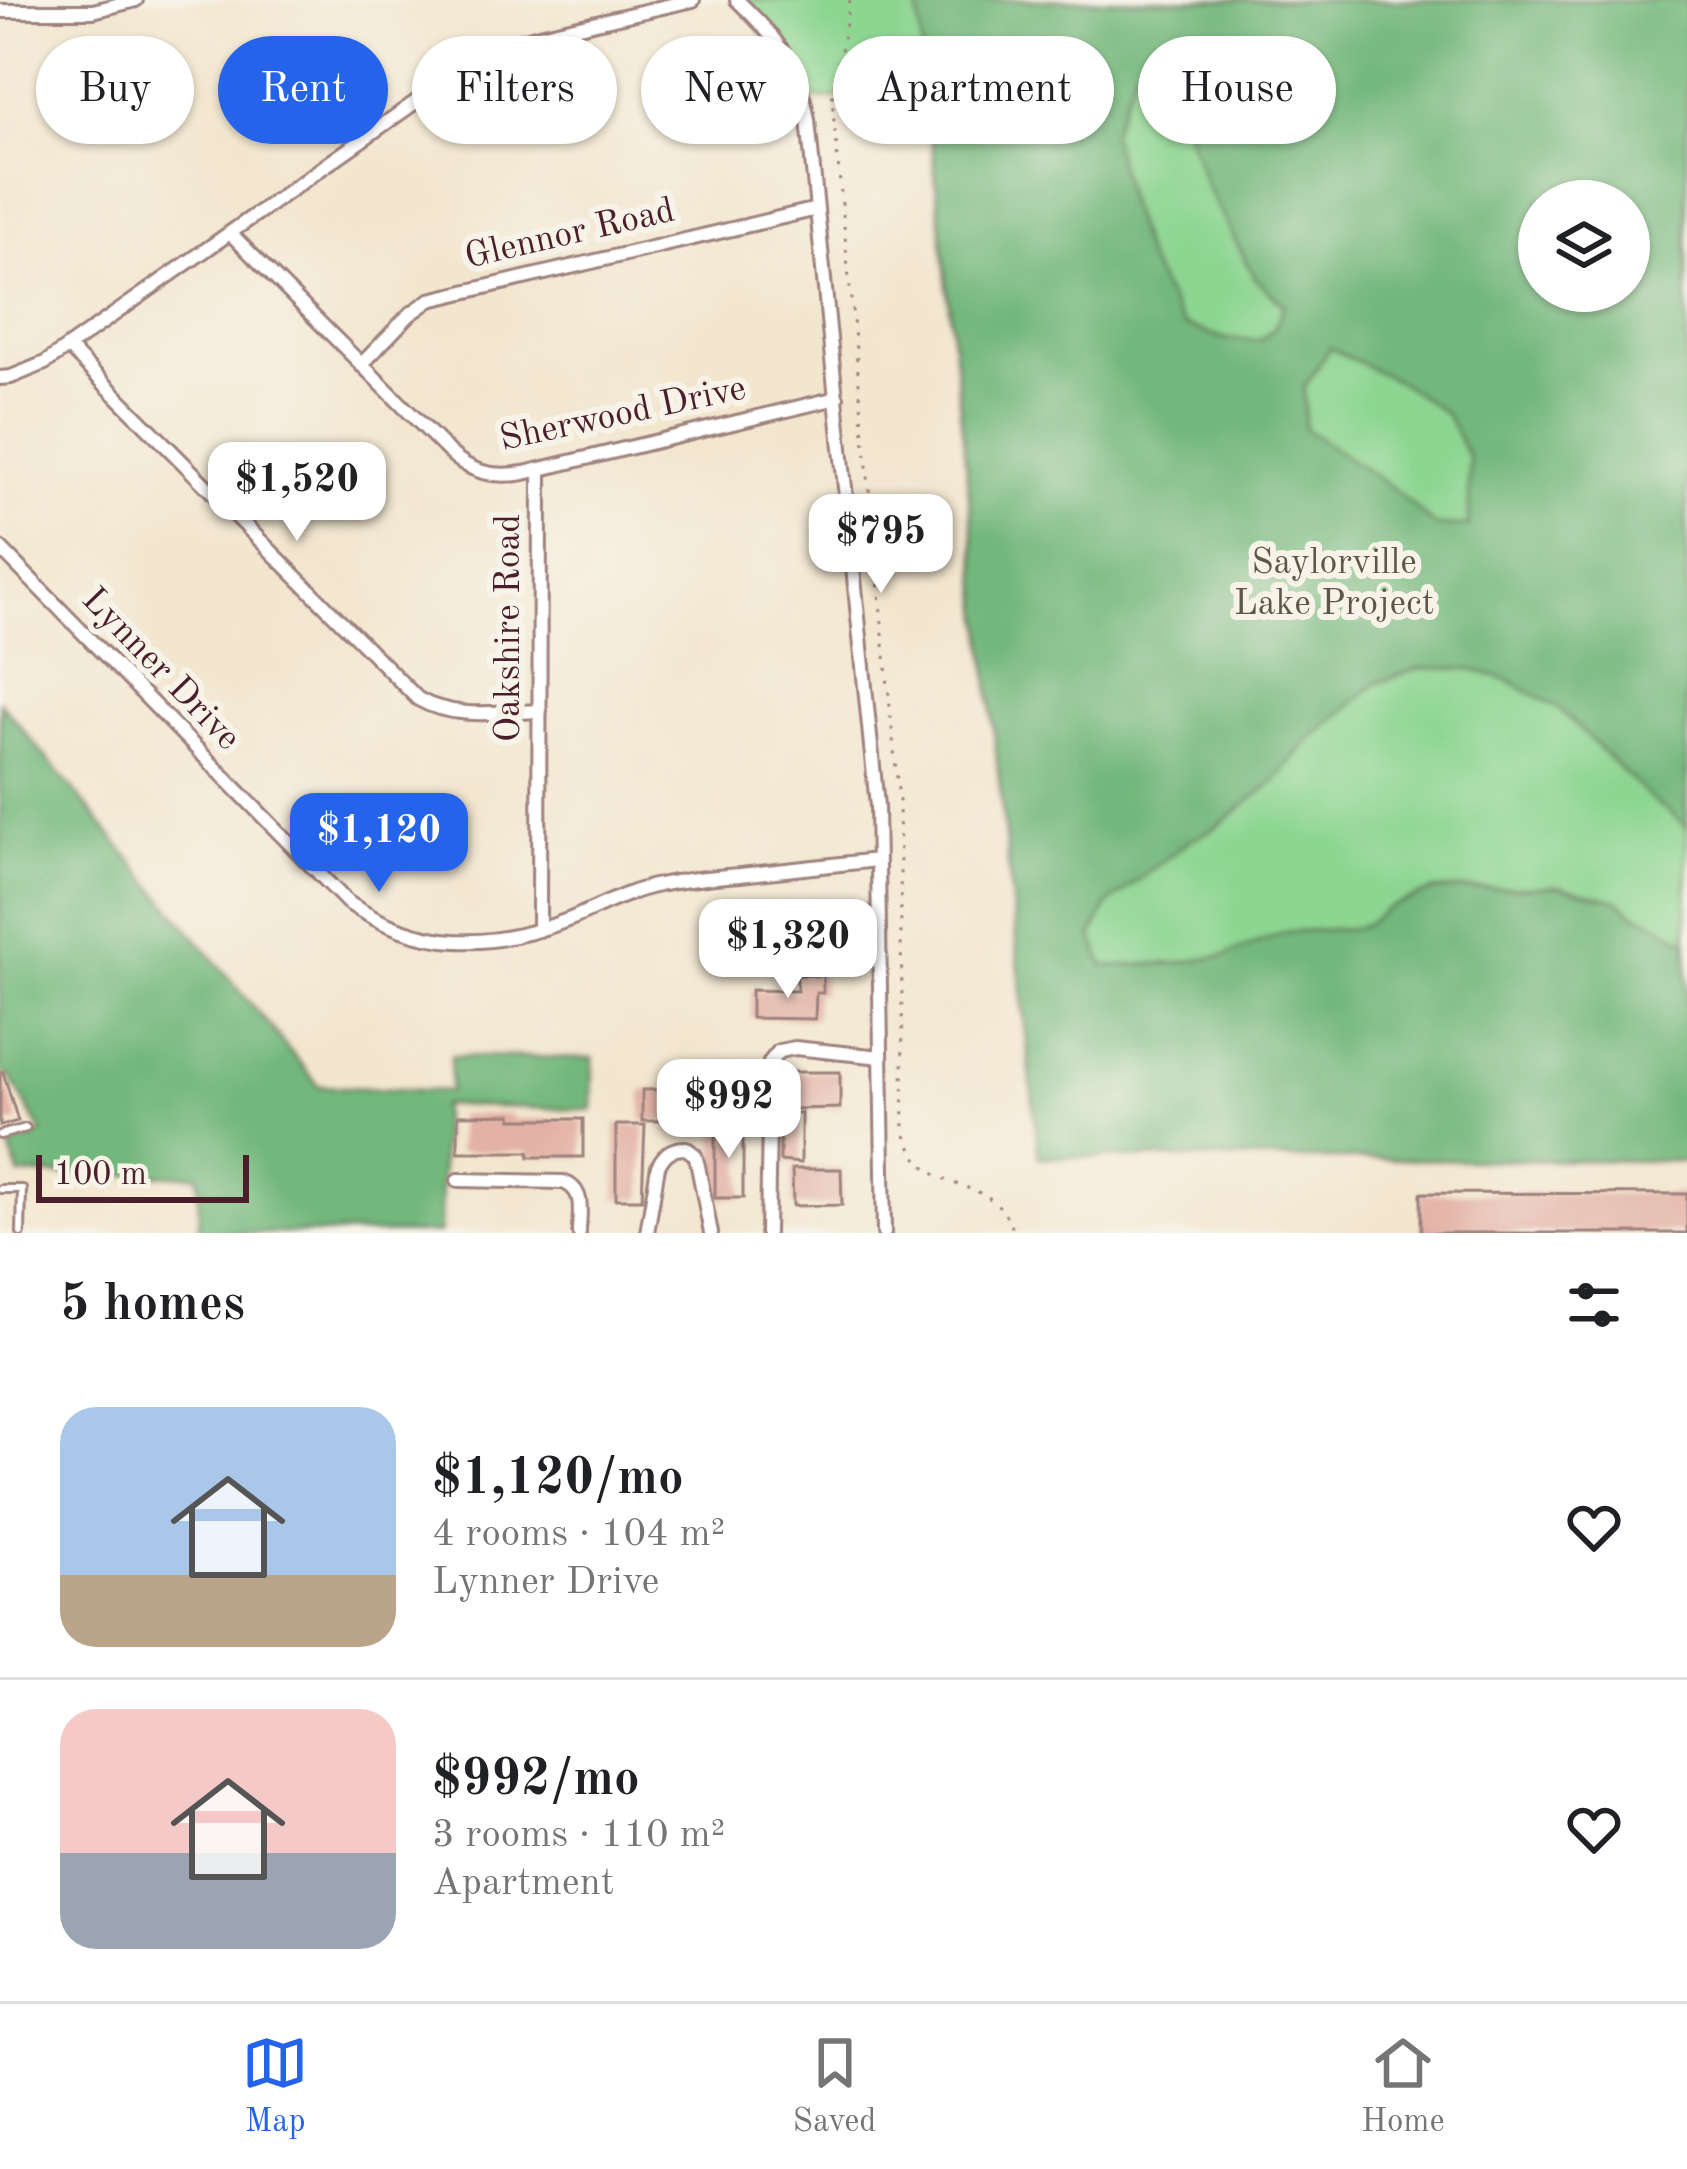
<!DOCTYPE html>
<meta charset="utf-8">
<style>
body{margin:0;font-family:"Old Standard TT",serif;background:#f6f6f6;color:#202124;height:100vh;display:flex;flex-direction:column;font-size:45px;white-space:nowrap}
*{box-sizing:border-box;margin:0}
p{font-size:39px;color:#757577}
.icon{flex:none;width:66px;height:66px;fill:none;stroke:currentColor;stroke-width:2;stroke-linecap:round;stroke-linejoin:round}
.map{position:relative;height:1233px;overflow:hidden}
.details{display:flex;flex-direction:column;background:#fff;flex:1}
.details>*{flex:none}
.guide{position:absolute;left:36px;top:36px;width:1617px;height:108px;display:flex;gap:24px}
.buttons{position:absolute;left:1518px;top:180px;display:grid;gap:24px}
.buttons a{display:grid;place-items:center;width:132px;height:132px;border-radius:50%;background:#fff;box-shadow:0 3px 9px #0004;font-size:60px}
.scale{position:absolute;left:36px;bottom:30px;width:213px;box-sizing:border-box;padding-left:12px;border:6px solid #4a1f2b;border-top:0;font-size:33px;line-height:42px;white-space:nowrap;color:#4a1f2b;-webkit-text-stroke:9px #f7f3e8;paint-order:stroke}
.price{position:absolute;translate:-50% -102px;padding:0 27px;border-radius:24px;background:#fff;color:#222;font-size:39px;line-height:78px;filter:drop-shadow(0 3px 6px #0008)}
.price::after{content:'';position:absolute;left:50%;top:72px;width:36px;height:27px;margin-left:-18px;background:inherit;clip-path:polygon(0 0,100% 0,50% 100%)}
.price.on{background:#2563eb;color:#fff}
ul{padding:0;list-style:none}
li{display:flex;align-items:center;gap:36px;height:300px;padding:0 60px}
li+li{border-top:3px solid #e0e0e0}
li span{display:grid;place-items:center;flex:none;width:336px;height:240px;border-radius:36px;color:#555}
li>.icon{margin-inline-start:auto}
span .icon{width:144px;height:144px;fill:#fffc;stroke-width:1}
li b{font-size:51px}
h2{display:flex;justify-content:space-between;align-items:center;height:144px;padding:0 60px;font-size:51px}
.pill{padding:0 42px;border-radius:54px;background:#fff;box-shadow:0 3px 9px #0004;font-size:42px;line-height:108px}
.pill.on{background:#2563eb;color:#fff}
.tab-bar{display:flex;justify-content:space-around;align-items:center;height:168px;border-top:3px solid #e0e0e0;background:#fff;font-size:33px;color:#757577}
.tab-bar a{display:grid;justify-items:center;gap:6px}
.tab-bar .on{color:#2563eb}
.map>svg:first-child{display:block}
.green{fill:#8dd692;stroke:#6c7a5e;stroke-width:3;fill-rule:evenodd}
.forest{fill:#72b77c;stroke:#5e6b54;stroke-width:3;fill-rule:evenodd}
.building{fill:#e3b1a5}
.lines{fill:none;stroke-linecap:round;stroke-linejoin:round}
.service-casing{stroke:#9e827d;stroke-width:12}
.minor-casing{stroke:#9e827d;stroke-width:18}
.path{stroke:#9e827d;stroke-width:3;stroke-dasharray:3 9;stroke-linecap:butt}
.service{stroke:#fff;stroke-width:6}
.minor{stroke:#fff;stroke-width:12}
.labels{text-anchor:middle;dominant-baseline:central;stroke-width:12;stroke-linejoin:round;paint-order:stroke}
.street-label{font-size:36px;fill:#4a1f2b;stroke:#f7f3e8}
.park-label{font-size:36px;fill:#5e564a;stroke:#f7f3e8}
</style>
<div class="map">
<svg width="1687" height="1233" viewBox="0 0 1687 1233">
<rect width="100%" height="100%" fill="#f7f3e8"/>
<filter id="ink" filterUnits="userSpaceOnUse"><feTurbulence type="fractalNoise" baseFrequency=".00833" numOctaves="2"/><feDisplacementMap in="SourceGraphic" scale="24" xChannelSelector="R" yChannelSelector="G"/><feConvolveMatrix kernelMatrix="1 2 1 2 8 2 1 2 1" color-interpolation-filters="sRGB"/></filter>
<filter id="wash" filterUnits="userSpaceOnUse"><feTurbulence type="fractalNoise" baseFrequency=".004" numOctaves="4" result="noise"/><feDisplacementMap in="SourceGraphic" scale="48" xChannelSelector="R" yChannelSelector="G"/><feGaussianBlur stdDeviation="2.7" result="paint"/><feColorMatrix in="noise" values="0 0 0 0 0 0 0 0 0 0 0 0 0 0 0 0 0 1.4 0 .05"/><feComposite in="paint" operator="in"/></filter>
<g filter="url(#wash)">
<rect width="100%" height="100%" fill="#f3e6cf"/>
<path class="green" d="M 737,0 L 1687,0 L 1687,1161 L 1039,1157 L 927,99 L 805,98 L 802,86 ZM 1539,201 L 1629,201 L 1629,291 L 1539,291 Z"/>
<path class="forest" d="M 917,0 L 1687,0 L 1687,828 L 1669,811 L 1654,802 L 1558,708 L 1509,681 L 1472,669 L 1420,668 L 1377,683 L 1336,717 L 1309,740 L 1274,782 L 1214,829 L 1190,840 L 1108,904 L 1092,935 L 1104,966 L 1176,963 L 1224,956 L 1285,932 L 1355,928 L 1368,923 L 1389,907 L 1435,890 L 1558,886 L 1617,900 L 1633,913 L 1651,920 L 1687,942 L 1687,1161 L 1039,1157 ZM 1136,69 L 1177,103 L 1206,186 L 1256,279 L 1284,305 L 1274,329 L 1260,340 L 1226,339 L 1183,325 L 1147,260 L 1128,203 L 1111,133 ZM 1629,201 L 1629,291 L 1539,291 L 1539,201 ZM 1330,348 L 1404,385 L 1446,414 L 1469,458 L 1469,526 L 1435,526 L 1393,488 L 1305,429 L 1304,388 Z
M 0,702 L 319,1086 L 450,1091 L 451,1056 L 593,1058 L 592,1110 L 442,1105 L 440,1233 L 199,1233 L 198,1175 L 19,1175 L 10,1147 L 42,1133 L 9,1075 L 0,1078 Z"/>
<g id="blocks">
<path class="building" d="M 797,975 L 823,976 L 823,993 L 816,993 L 815,1019 L 751,1018 L 751,990 L 797,991 Z
M 0,1072 L 3,1072 L 18,1121 L 0,1126 Z
M 792,1072 L 840,1072 L 840,1108 L 792,1109 Z
M 714,1089 L 714,1121 L 642,1121 L 642,1090 Z
M 801,1113 L 801,1163 L 780,1161 L 780,1114 Z
M 512,1114 L 512,1119 L 583,1119 L 583,1157 L 529,1157 L 529,1152 L 458,1152 L 458,1115 Z
M 715,1124 L 743,1124 L 743,1198 L 715,1198 Z
M 616,1125 L 645,1125 L 642,1199 L 616,1199 Z
M 792,1169 L 841,1169 L 842,1205 L 793,1206 Z
M 1421,1193 L 1687,1194 L 1687,1233 L 1421,1233 Z"/>
</g>
</g>
<g filter="url(#ink)">
<use href="#blocks" fill-opacity="0" stroke="#9e827d" stroke-width="3"/>
<g class="lines">
<defs>
<path id="service" d="M 0,1135 L 26,1128
M 0,1189 L 22,1189 L 21,1233"/>
<path id="minor" d="M 737,0 C 777,38 799,65 808,120 L 877,806 L 884,1233
M 0,11 L 93,11 L 136,0
M 230,233 L 449,452 C 471,473 494,478 524,473 L 837,398
M 68,347 L 418,699 C 454,720 499,712 540,711
M 361,365 L 409,315 L 430,300 L 817,209
M 0,378 L 11,377 L 45,363 L 481,56 L 496,48 L 535,36 L 693,0
M 0,548 L 347,902 C 421,952 491,951 573,918 C 601,906 628,891 659,885 C 686,879 713,877 740,875 C 786,870 832,865 877,860
M 539,930 L 540,469
M 458,1180 L 563,1182 C 586,1190 579,1213 579,1233
M 647,1233 L 658,1166 C 665,1153 671,1148 686,1148 L 695,1155 L 698,1166 L 711,1233
M 767,1233 L 770,1062 L 779,1051 L 795,1048 L 881,1057"/>
</defs>
<use href="#service" class="service-casing"/>
<use href="#minor" class="minor-casing"/>
<path class="path" d="M 850,0 L 832,100 L 899,801 L 904,1128 C 924,1207 995,1166 1013,1233"/>
<use href="#service" class="service"/>
<use href="#minor" class="minor"/>
</g>
</g>
<g class="labels">
<g class="street-label">
<text transform="translate(570 235) rotate(-13)">Glennor Road</text>
<text transform="translate(623 415) rotate(-12)">Sherwood Drive</text>
<text transform="translate(510 628) rotate(-90)">Oakshire Road</text>
<text transform="translate(160 670) rotate(46)">Lynner Drive</text>
</g>
<g class="park-label">
<text x="1334" y="564">Saylorville<tspan x="1334" dy="41">Lake Project</tspan></text>
</g>
</g>
</svg>
<div class="buttons">
<a><svg class="icon" aria-label="layers" viewBox="0 0 24 24"><path d="M12 4l9 5-9 5-9-5zM3 14l9 5 9-5"/></svg></a>
</div>
<div class="scale">100 m</div>
<b class="price" style="left:297px;top:544px">$1,520</b>
<b class="price" style="left:881px;top:596px">$795</b>
<b class="price on" style="left:379px;top:895px">$1,120</b>
<b class="price" style="left:788px;top:1001px">$1,320</b>
<b class="price" style="left:729px;top:1161px">$992</b>
<div class="guide">
<a class="pill">Buy</a>
<a class="pill on">Rent</a>
<a class="pill">Filters</a>
<a class="pill">New</a>
<a class="pill">Apartment</a>
<a class="pill">House</a>
</div>
</div>
<section class="details">
<h2>5 homes<svg class="icon" aria-label="filters" viewBox="0 0 24 24"><path d="M4 7h16M4 17h16"/><circle cx="9" cy="7" r="2"/><circle cx="15" cy="17" r="2"/></svg></h2>
<ul>
<li><span style="background:linear-gradient(#a9c7e8 70%,#b9a48a 0)"><svg class="icon" aria-label="home" viewBox="0 0 24 24"><path d="M3 11l9-7 9 7M6 9v11h12V9"/></svg></span><div><b>$1,120/mo</b><p>4 rooms · 104 m²</p><p>Lynner Drive</p></div><svg class="icon" aria-label="heart" viewBox="0 0 24 24"><path d="M12 20l-8-8c-3-5 5-10 8-4 3-6 11-1 8 4z"/></svg></li>
<li><span style="background:linear-gradient(#f6c9c9 60%,#9aa5b1 0)"><svg class="icon" aria-label="home" viewBox="0 0 24 24"><path d="M3 11l9-7 9 7M6 9v11h12V9"/></svg></span><div><b>$992/mo</b><p>3 rooms · 110 m²</p><p>Apartment</p></div><svg class="icon" aria-label="heart" viewBox="0 0 24 24"><path d="M12 20l-8-8c-3-5 5-10 8-4 3-6 11-1 8 4z"/></svg></li>
</ul>
</section>
<nav class="tab-bar">
<a class="on"><svg class="icon" aria-label="map" viewBox="0 0 24 24"><path d="M3 6l6-2 6 2 6-2v14l-6 2-6-2-6 2zM9 4v14M15 6v14"/></svg>Map</a>
<a><svg class="icon" aria-label="saved" viewBox="0 0 24 24"><path d="M7 4h10v16l-5-4-5 4z"/></svg>Saved</a>
<a><svg class="icon" aria-label="home" viewBox="0 0 24 24"><path d="M3 11l9-7 9 7M6 9v11h12V9"/></svg>Home</a>
</nav>
